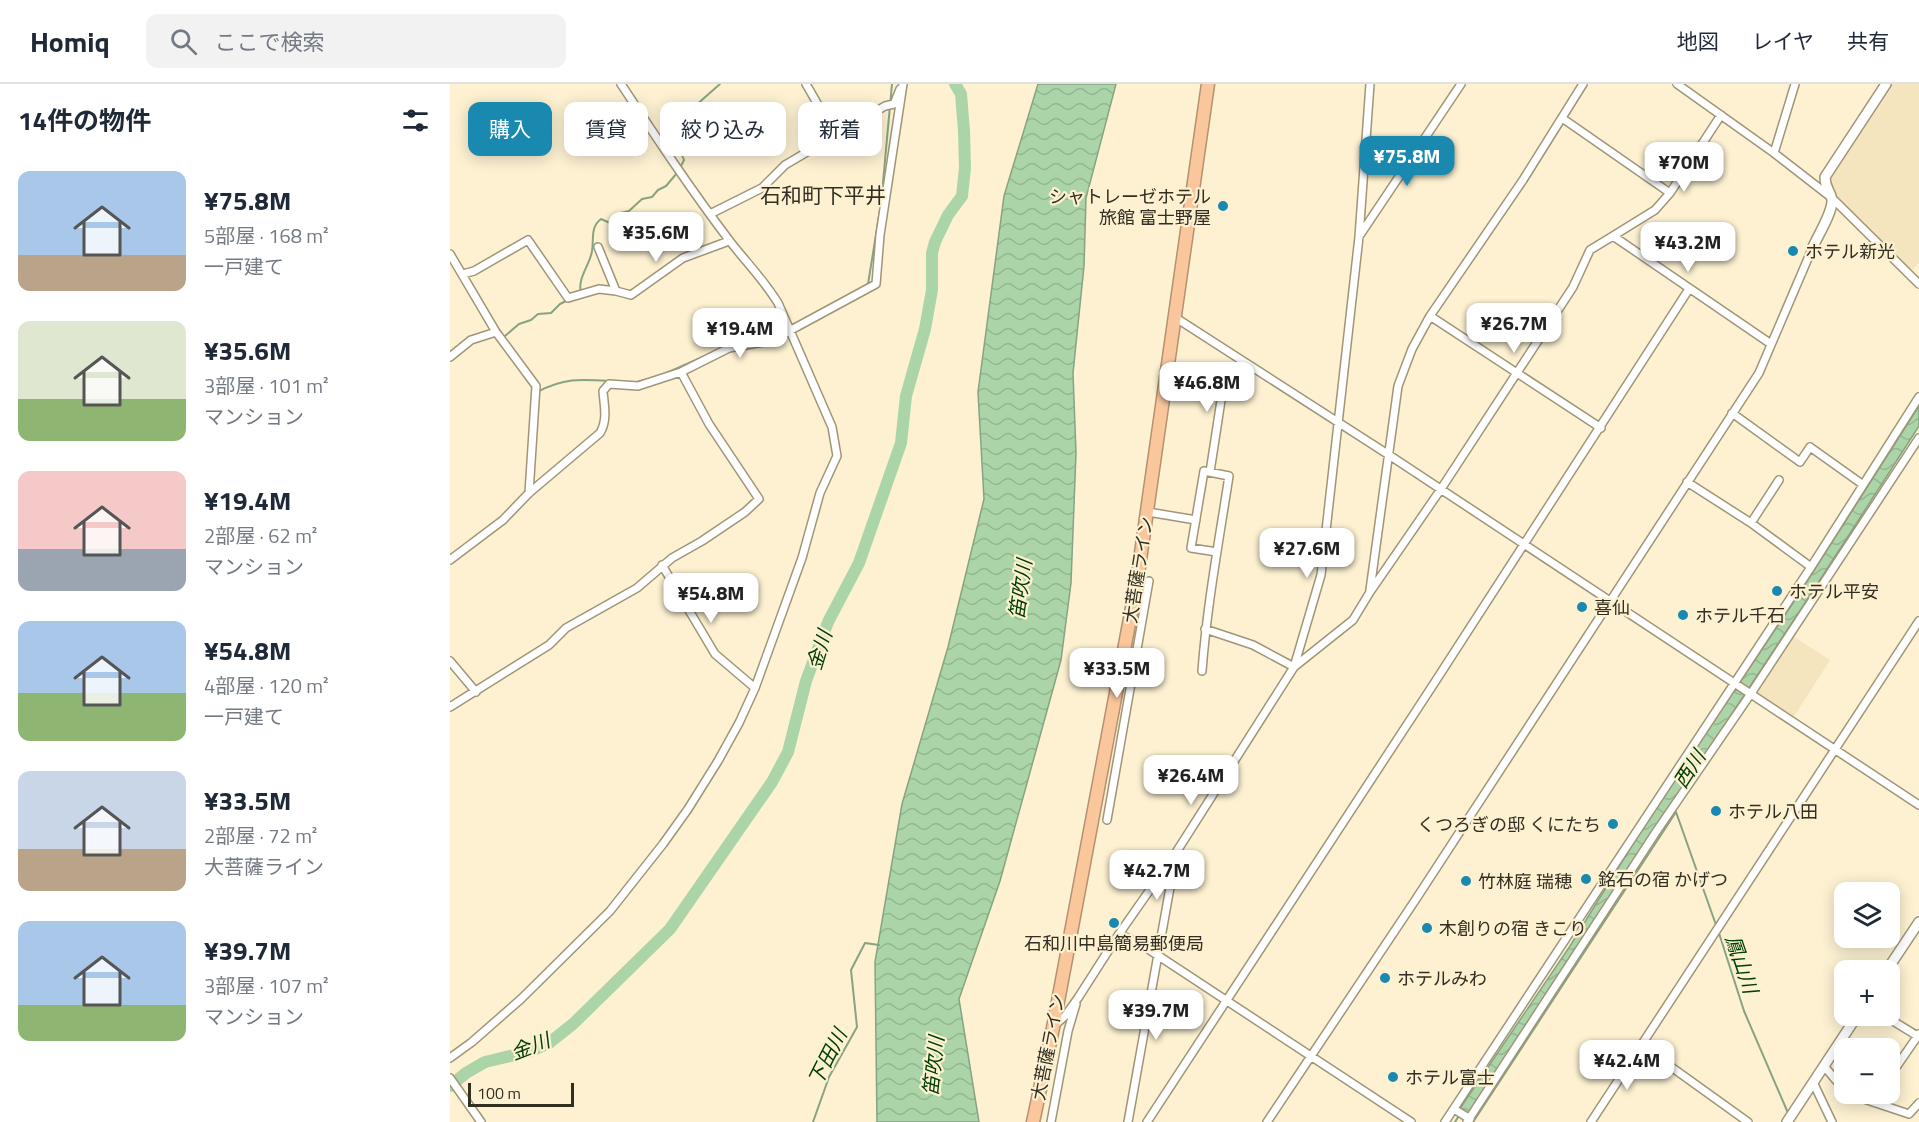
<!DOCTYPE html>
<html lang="ja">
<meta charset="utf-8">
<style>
body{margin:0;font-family:"Titillium Web","Noto Sans JP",sans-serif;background:#f2f2f3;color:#1f2937;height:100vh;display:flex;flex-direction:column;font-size:22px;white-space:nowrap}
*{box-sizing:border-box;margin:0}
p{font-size:20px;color:#747a83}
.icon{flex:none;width:33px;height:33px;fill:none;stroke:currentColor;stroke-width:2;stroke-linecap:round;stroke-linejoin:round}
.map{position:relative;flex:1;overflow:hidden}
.drawer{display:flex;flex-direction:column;background:#fff;width:450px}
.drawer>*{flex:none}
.banner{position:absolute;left:18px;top:18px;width:570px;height:54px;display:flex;gap:12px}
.controls{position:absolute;left:1384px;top:798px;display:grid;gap:12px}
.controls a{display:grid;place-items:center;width:66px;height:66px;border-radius:12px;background:#fff;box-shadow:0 3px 15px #0003;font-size:30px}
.scale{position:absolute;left:18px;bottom:15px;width:106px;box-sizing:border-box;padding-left:6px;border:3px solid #322e22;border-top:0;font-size:16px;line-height:21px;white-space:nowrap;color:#322e22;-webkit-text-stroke:4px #fdf1d2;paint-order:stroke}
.price{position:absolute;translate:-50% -51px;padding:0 14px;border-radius:12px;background:#fff;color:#222;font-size:20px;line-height:39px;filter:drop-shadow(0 2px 3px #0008)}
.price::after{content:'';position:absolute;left:50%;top:36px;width:18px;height:14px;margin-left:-9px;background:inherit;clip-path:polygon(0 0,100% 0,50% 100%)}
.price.on{background:#1989af;color:#fff}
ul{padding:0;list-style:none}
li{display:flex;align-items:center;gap:18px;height:150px;padding:0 18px}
li span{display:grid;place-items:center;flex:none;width:168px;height:120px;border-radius:12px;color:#555}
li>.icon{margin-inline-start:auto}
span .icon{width:72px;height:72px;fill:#fffc;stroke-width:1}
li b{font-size:26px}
h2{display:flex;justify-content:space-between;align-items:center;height:72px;padding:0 18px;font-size:26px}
.tag{padding:0 21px;border-radius:12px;background:#fff;box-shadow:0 3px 15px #0003;font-size:21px;line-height:54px}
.tag.on{background:#1989af;color:#fff}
header{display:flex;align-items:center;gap:36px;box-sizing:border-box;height:84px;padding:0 30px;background:#fff;border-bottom:2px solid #e0e1e3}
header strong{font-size:28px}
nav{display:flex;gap:33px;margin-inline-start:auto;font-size:21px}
.search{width:420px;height:54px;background:#f2f2f3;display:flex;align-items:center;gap:15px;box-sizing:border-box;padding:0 21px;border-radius:12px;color:#747a83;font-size:22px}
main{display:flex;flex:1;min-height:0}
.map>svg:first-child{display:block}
.built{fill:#f4e5bf}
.water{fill:url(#water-waves);stroke:#87a380;stroke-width:1.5}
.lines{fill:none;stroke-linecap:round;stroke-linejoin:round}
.stream{stroke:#87a380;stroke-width:2}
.river{stroke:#abd5a9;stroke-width:12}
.street-casing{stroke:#a09578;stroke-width:10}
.secondary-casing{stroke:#a09578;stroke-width:12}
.highway-casing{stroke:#b49172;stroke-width:15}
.street{stroke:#fff;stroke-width:7}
.secondary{stroke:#fff;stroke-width:9}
.highway{stroke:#fac79d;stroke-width:12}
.poi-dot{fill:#1989af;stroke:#fdf1d2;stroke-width:2}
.labels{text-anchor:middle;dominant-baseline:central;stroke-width:4.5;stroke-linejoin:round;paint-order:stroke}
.poi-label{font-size:18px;fill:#322e22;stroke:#fdf1d2;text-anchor:start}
.street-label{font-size:18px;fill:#322e22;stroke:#fdf1d2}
.water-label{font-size:20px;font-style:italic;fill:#004006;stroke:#fdf1d2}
.quarter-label{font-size:21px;fill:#322e22;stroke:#fdf1d2}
</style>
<header>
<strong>Homiq</strong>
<div class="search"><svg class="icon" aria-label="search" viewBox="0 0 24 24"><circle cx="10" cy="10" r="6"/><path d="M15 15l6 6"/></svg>ここで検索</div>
<nav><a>地図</a><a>レイヤ</a><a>共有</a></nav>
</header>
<main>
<section class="drawer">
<h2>14件の物件<svg class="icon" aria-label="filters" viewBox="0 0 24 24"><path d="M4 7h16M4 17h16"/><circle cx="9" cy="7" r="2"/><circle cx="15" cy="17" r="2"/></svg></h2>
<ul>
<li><span style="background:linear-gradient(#a9c7e8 70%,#b9a48a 0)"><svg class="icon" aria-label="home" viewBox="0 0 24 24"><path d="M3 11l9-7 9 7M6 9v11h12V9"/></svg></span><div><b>¥75.8M</b><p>5部屋 · 168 m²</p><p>一戸建て</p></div></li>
<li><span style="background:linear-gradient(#dfe7d0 65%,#8fb573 0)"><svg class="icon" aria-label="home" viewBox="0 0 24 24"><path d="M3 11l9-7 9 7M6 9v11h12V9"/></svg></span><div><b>¥35.6M</b><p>3部屋 · 101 m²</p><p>マンション</p></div></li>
<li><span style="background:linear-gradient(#f6c9c9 65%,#9aa5b1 0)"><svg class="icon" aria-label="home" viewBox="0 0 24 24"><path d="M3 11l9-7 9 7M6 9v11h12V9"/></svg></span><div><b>¥19.4M</b><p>2部屋 · 62 m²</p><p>マンション</p></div></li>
<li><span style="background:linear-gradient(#a9c7e8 60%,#8fb573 0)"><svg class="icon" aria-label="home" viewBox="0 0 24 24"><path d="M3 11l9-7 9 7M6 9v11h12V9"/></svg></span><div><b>¥54.8M</b><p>4部屋 · 120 m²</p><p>一戸建て</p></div></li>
<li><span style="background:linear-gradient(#c9d6e8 65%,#b9a48a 0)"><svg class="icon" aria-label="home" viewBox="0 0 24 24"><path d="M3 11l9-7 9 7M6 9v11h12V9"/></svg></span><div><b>¥33.5M</b><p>2部屋 · 72 m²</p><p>大菩薩ライン</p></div></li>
<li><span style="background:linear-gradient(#a9c7e8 70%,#8fb573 0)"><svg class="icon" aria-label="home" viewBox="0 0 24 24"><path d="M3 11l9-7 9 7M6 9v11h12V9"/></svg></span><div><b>¥39.7M</b><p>3部屋 · 107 m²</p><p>マンション</p></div></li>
</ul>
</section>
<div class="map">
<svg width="1469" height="1038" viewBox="0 0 1469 1038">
<defs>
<pattern id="water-waves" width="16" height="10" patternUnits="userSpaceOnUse" patternTransform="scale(1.5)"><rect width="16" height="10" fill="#abd5a9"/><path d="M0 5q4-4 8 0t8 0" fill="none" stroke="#94b791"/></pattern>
</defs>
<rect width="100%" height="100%" fill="#fdf1d2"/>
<path class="built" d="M 1436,0 L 1469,0 L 1469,179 L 1459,189 L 1382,114 L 1375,93 Z
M 1341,551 L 1380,576 L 1343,634 L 1305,609 L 1305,606 Z"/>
<path class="water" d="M 588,0 L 666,0 L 636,114 L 634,182 L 623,289 L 626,369 L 621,499 L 611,576 L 550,797 L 509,915 L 529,1038 L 427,1038 L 425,878 L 452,720 L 498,563 L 534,415 L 528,308 L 554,112 Z
M 1469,322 L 1469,342 L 1357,516 L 1017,1031 L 1009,1026 L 1120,862 L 1199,734 L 1349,510 Z"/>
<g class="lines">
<path class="stream" d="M 230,84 L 234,76 L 228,61 L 235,50 L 245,22 L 270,0
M 131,209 C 127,194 140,181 142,167 C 144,156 140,143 151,135 L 160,139 L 171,129 L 179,127 L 192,115 L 202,113 L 208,106 L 216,102 L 227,89
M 377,223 L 418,200 L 431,120 L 442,0
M 55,252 L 69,240 L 81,236 L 88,230 L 101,229 L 110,220 L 118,216
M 212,291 L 275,263
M 183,299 L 198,295
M 87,308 C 114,294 129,295 159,297
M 1226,728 L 1266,841
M 1268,846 L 1294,927 L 1338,1029
M 363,1038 L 379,993 L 407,943 L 401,886 L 415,859 L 429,861
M 1005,1038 L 1010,1030
M 1023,1038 L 1226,728"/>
<path class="river" d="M 0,1002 L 16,989 L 35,978 L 81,967 L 99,959 L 123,940 L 220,845 L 322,698 L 338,668 L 356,597 L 378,538 L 409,479 L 451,359 L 456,312 L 475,245 L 482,206 L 482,169 L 485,158 L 498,131 L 512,112 L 515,84 L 514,47 L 511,10 L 505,0"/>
<defs>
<path id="street" d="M 356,0 L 386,52
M 1227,0 L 1324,69 L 1382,114 L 1469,200
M 1112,34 L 1220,109
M 1324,69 L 1345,0
M 260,130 L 312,104 L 335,81 L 435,22 L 444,20 L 450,5
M 910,151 L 1011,0
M 1163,152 L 1205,126 L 1220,109 L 1271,31
M 148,163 L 166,207 L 181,211 L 233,174 L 279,157
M 0,170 L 46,248 L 86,302 L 79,409
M 13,190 L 24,187 L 78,156 L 118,214 L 149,205 L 166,207
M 980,232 L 1151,344
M 726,234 L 939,371 L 1469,721
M 0,273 L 21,256 L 46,248
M 1282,329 L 1350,378 L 1360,363 L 1412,400
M 760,388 L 772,310 L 792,311
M 1237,398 L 1301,439 L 1361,483
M 698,428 L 746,436
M 1301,439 L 1329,396
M 0,476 L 53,436 L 79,409 L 150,349 C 158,336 154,321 153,307 L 159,300 L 188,302 L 231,288 L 279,264 L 314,258 L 341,246 L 426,200 L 430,151 L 453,0
M 212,481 L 265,570 L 305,604
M 920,506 L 948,302 L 962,265 L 980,232 L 1073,96 L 1133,0
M 755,545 L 803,561 L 844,583
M 0,577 L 26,608
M 844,583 L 903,536 L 920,508 L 991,405 L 1123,203 L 1140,166 L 1163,152 L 1321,260
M 752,587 C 757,521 769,457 779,392 L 754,387 L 741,464 L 767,468
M 0,623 L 99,561 L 116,544 L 187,504 L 222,474 L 252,457 L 295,428 L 309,415 L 259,340 L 231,288
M 657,736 L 699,497
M 669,850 L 689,859 L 961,1038
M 1435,932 L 1469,953
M 604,942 L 615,932 L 628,914 L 669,850 L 727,767 L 844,583 L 871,491 L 909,153 L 920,0
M 1192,962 L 1298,1038
M 0,974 L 22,958 L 71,915 L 160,827 L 213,760 L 238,725 L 268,677 L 289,639 L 305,604 L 352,474 L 370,409 L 387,372 L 382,343 L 328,219 C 314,196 295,177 279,156 C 241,106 206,53 171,0
M 1374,982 L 1395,1007
M 1440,992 L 1469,950
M 0,994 L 31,1038
M 1363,998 L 1382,1038
M 1399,1010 L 1459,1030 L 1469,1019
M 1004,1025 L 1020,1035
M 601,1038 L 618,947 L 626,920
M 678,1038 L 726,770
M 697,1038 L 983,601 L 1239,205
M 817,1038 L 966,815 L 1309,289 L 1362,165
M 995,1038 L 1361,483 L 1469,313
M 1017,1038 L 1206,748 L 1300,611 L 1469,354
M 1141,1038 L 1469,537"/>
<path id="secondary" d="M 1362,165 C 1367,153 1383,128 1382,116 C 1381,107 1375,105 1375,93 L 1436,0
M 1437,886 L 1469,838
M 1337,1038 L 1407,932"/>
<path id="highway" d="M 583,1038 L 603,944 L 687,497 L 758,0"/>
</defs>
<use href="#street" class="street-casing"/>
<use href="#secondary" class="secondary-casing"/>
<use href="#highway" class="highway-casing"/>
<use href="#street" class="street"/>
<use href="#secondary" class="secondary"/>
<use href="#highway" class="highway"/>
</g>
<g class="poi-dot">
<circle cx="773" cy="122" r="6"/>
<circle cx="1343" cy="167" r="6"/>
<circle cx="1327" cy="507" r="6"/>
<circle cx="1132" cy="523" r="6"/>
<circle cx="1233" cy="531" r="6"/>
<circle cx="1266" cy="727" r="6"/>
<circle cx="1163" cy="740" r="6"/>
<circle cx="1136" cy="795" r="6"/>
<circle cx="1016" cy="797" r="6"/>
<circle cx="664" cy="839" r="6"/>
<circle cx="977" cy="844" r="6"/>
<circle cx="935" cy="894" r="6"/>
<circle cx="943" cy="993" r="6"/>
</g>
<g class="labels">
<g class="poi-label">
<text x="761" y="112" text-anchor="end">シャトレーゼホテル<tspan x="761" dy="21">旅館 富士野屋</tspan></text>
<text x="1355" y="167">ホテル新光</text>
<text x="1339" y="507">ホテル平安</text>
<text x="1144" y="523">喜仙</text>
<text x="1245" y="531">ホテル千石</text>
<text x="1278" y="727">ホテル八田</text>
<text x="1151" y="740" text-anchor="end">くつろぎの邸 くにたち</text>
<text x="1148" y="795">銘石の宿 かげつ</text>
<text x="1028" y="797">竹林庭 瑞穂</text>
<text x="989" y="844">木創りの宿 きこり</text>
<text x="664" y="859" text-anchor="middle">石和川中島簡易郵便局</text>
<text x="947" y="894">ホテルみわ</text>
<text x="955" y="993">ホテル富士</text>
</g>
<g class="street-label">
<text transform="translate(688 486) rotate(-81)">大菩薩ライン</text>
<text transform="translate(598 963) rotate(-79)">大菩薩ライン</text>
</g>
<g class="water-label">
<text transform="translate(570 505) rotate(-82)">笛吹川</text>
<text transform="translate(369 566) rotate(-73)">金川</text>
<text transform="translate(1239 685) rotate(-57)">西川</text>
<text transform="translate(1292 880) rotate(71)">鳳山川</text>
<text transform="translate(80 962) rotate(-21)">金川</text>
<text transform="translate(377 973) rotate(-63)">下田川</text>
<text transform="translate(483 982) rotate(-84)">笛吹川</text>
</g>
<g class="quarter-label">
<text x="373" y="111">石和町下平井</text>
</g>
</g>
</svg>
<div class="controls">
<a><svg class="icon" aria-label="layers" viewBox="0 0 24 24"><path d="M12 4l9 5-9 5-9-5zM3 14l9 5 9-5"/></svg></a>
<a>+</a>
<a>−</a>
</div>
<div class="scale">100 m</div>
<b class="price on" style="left:957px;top:103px">¥75.8M</b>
<b class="price" style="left:1234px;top:109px">¥70M</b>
<b class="price" style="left:206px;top:179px">¥35.6M</b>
<b class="price" style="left:1238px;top:189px">¥43.2M</b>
<b class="price" style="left:1064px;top:270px">¥26.7M</b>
<b class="price" style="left:290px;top:275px">¥19.4M</b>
<b class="price" style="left:757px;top:329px">¥46.8M</b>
<b class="price" style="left:857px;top:495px">¥27.6M</b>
<b class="price" style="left:261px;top:540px">¥54.8M</b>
<b class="price" style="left:667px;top:615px">¥33.5M</b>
<b class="price" style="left:741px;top:722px">¥26.4M</b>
<b class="price" style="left:707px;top:817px">¥42.7M</b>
<b class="price" style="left:706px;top:957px">¥39.7M</b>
<b class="price" style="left:1177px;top:1007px">¥42.4M</b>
<div class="banner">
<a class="tag on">購入</a>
<a class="tag">賃貸</a>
<a class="tag">絞り込み</a>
<a class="tag">新着</a>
</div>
</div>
</main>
